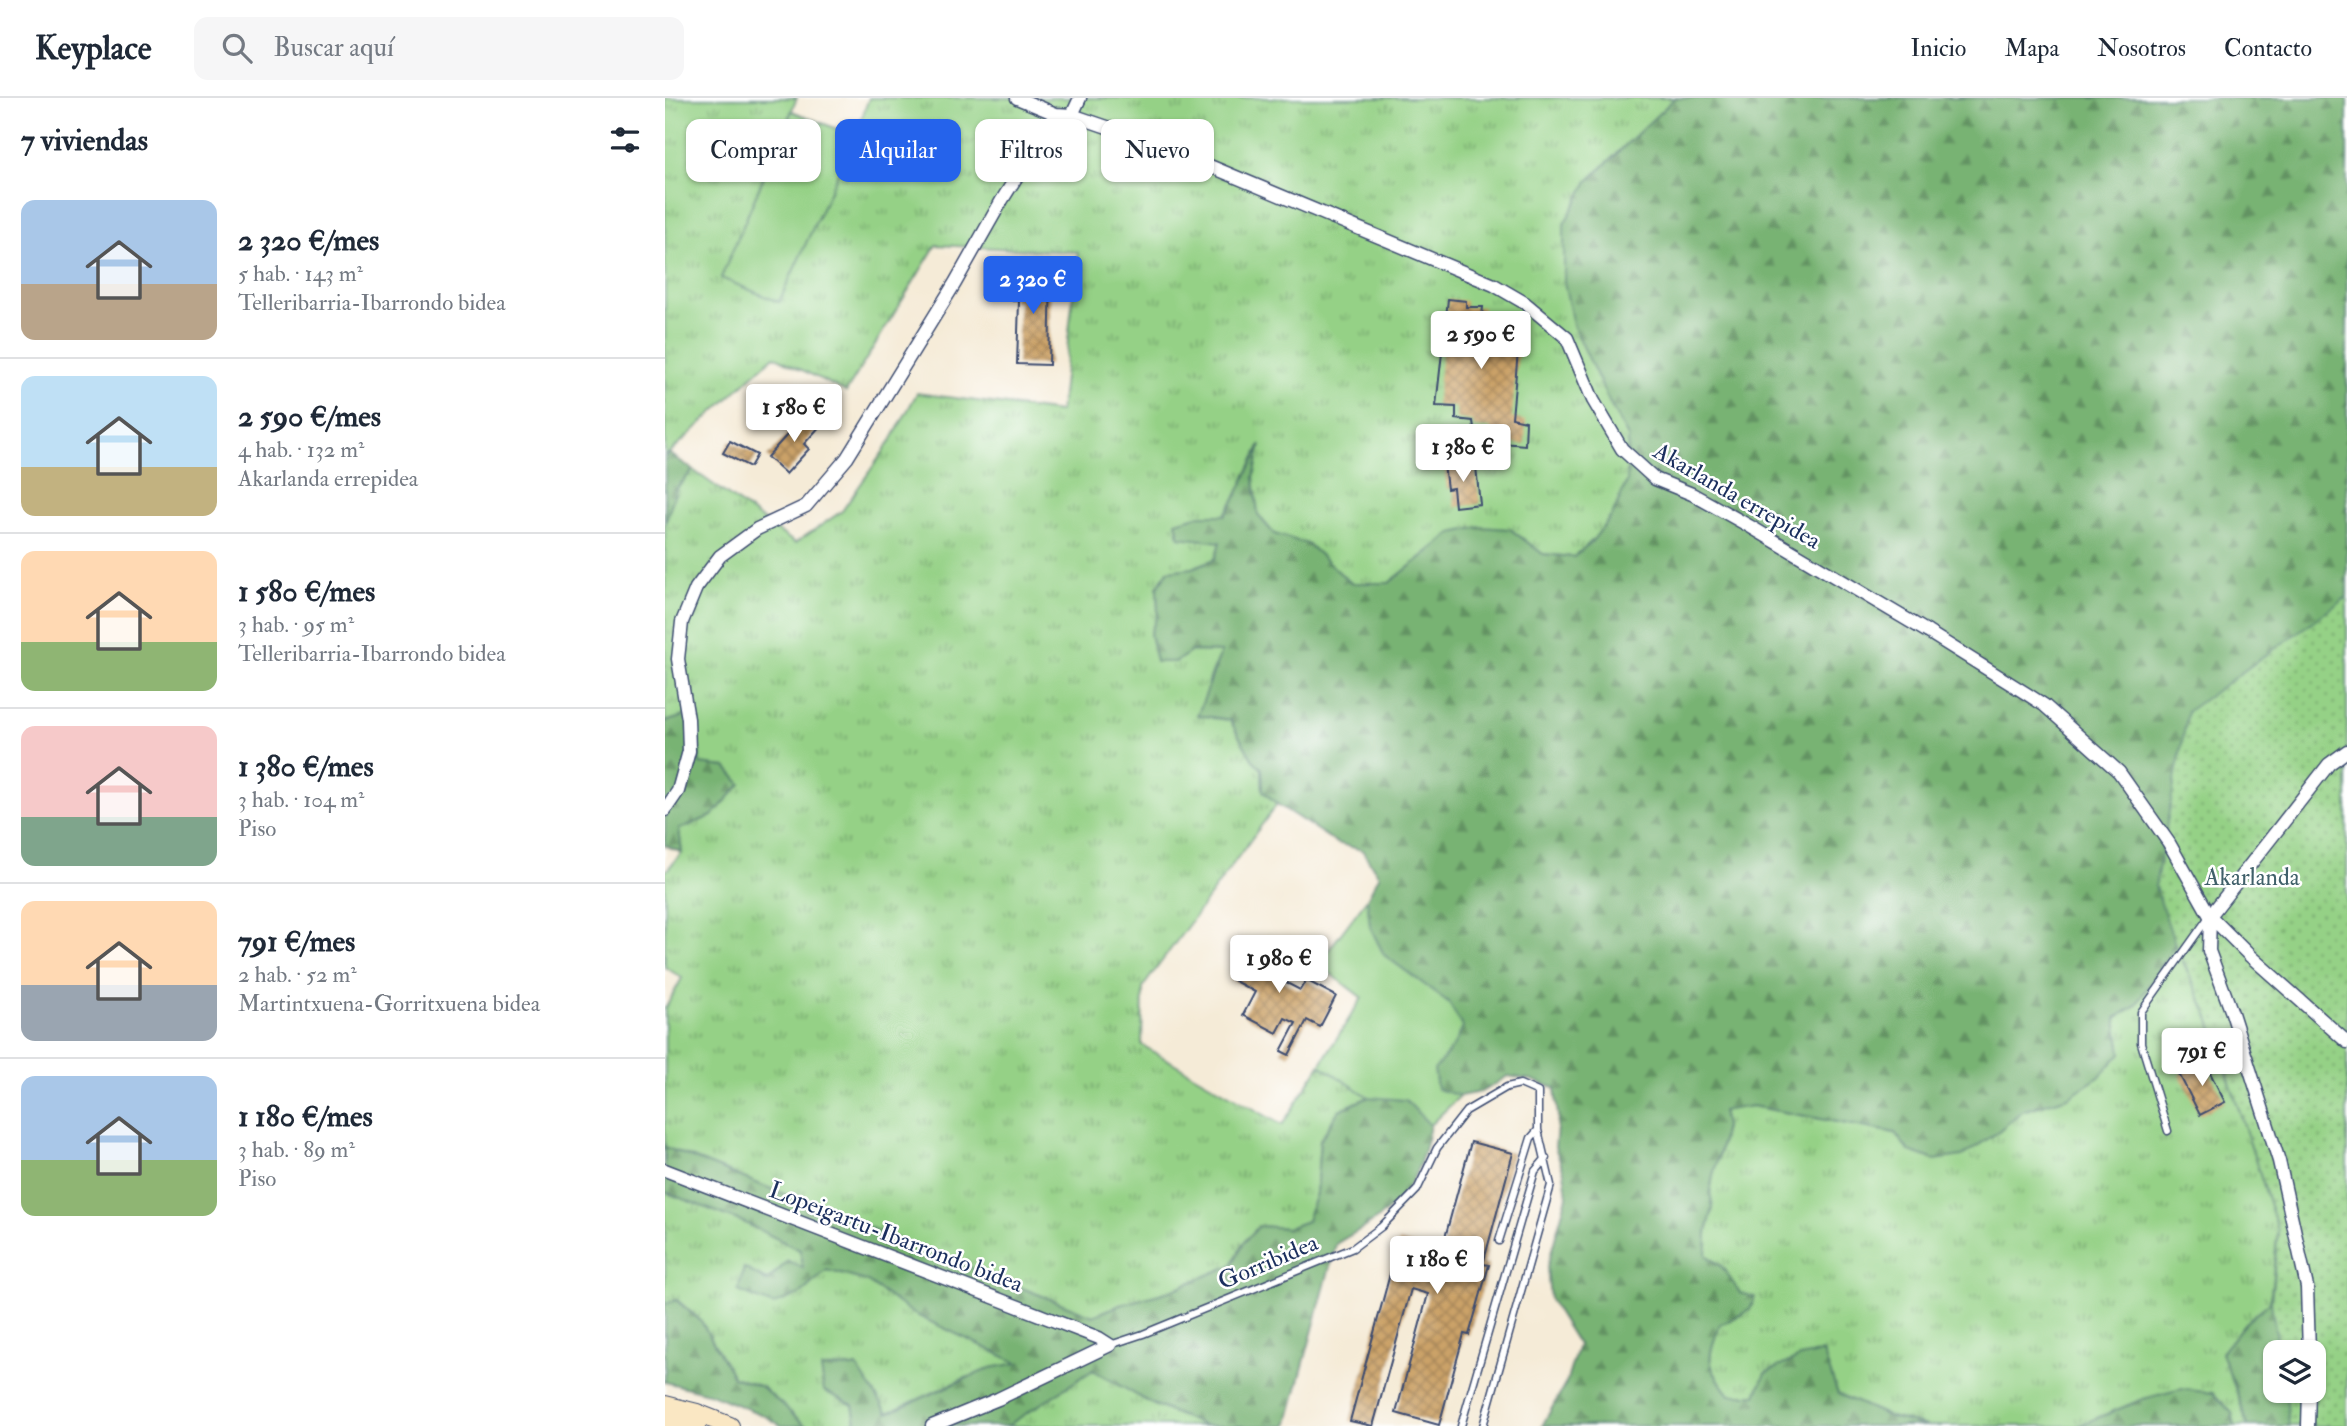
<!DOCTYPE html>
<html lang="es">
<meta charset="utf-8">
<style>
body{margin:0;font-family:"IM FELL Double Pica",serif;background:#f6f6f7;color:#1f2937;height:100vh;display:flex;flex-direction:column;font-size:26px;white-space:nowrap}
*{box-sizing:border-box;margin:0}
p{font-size:23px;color:#747a83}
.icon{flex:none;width:38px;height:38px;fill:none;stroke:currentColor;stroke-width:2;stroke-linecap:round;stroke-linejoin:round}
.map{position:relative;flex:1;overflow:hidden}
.details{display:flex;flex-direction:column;background:#fff;width:665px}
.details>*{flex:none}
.banner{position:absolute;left:21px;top:21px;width:665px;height:63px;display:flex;gap:14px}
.controls{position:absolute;left:1598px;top:1242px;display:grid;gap:14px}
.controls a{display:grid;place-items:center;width:63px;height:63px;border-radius:14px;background:#fff;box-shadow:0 2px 5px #0004;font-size:35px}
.price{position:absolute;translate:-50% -60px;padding:0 16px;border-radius:7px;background:#fff;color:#222;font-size:23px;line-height:46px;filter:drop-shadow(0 2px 4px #0008)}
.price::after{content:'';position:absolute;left:50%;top:42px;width:21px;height:16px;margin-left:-10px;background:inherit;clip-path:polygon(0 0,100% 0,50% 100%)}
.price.active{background:#2563eb;color:#fff}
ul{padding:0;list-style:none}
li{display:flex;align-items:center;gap:21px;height:175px;padding:0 21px}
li+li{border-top:2px solid #e0e1e3}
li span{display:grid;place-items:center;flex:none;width:196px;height:140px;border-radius:14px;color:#555}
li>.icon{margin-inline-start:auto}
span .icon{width:84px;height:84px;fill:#fffc;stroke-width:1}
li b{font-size:30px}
h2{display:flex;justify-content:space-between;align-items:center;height:84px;padding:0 21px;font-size:30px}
.tag{padding:0 24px;border-radius:14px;background:#fff;box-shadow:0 2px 5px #0004;font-size:24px;line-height:63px}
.tag.active{background:#2563eb;color:#fff}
header{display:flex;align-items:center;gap:42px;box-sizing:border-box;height:98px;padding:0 35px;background:#fff;border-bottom:2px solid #e0e1e3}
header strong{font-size:33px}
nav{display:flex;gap:38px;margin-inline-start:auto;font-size:24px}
.search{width:490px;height:63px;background:#f6f6f7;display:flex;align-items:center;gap:18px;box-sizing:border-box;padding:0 24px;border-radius:14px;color:#747a83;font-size:26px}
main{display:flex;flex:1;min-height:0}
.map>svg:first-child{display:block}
.grass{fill:url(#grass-tufts);stroke:#588072;stroke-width:2}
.forest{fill:url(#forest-firs);stroke:#4a7168;stroke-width:2;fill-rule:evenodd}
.park{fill:url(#park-dots);stroke:#588072;stroke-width:2}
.garden{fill:#95d186;stroke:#588072;stroke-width:2}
.building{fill:url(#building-cross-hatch)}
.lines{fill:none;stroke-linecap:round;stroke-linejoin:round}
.lane-casing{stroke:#3c4b70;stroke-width:9}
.street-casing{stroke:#3c4b70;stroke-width:15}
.secondary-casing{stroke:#3c4b70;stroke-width:20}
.lane{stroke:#fff;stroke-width:6}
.street{stroke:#fff;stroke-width:12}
.secondary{stroke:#fae7c3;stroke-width:18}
.labels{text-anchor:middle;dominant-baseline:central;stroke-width:5;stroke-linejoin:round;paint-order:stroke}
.street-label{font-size:24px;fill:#1b2f5e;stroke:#fff}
.park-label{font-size:24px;fill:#40606a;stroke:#fff}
</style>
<header>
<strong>Keyplace</strong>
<div class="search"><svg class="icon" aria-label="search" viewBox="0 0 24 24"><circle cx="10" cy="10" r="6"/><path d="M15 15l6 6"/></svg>Buscar aquí</div>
<nav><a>Inicio</a><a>Mapa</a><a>Nosotros</a><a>Contacto</a></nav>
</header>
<main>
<section class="details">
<h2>7 viviendas<svg class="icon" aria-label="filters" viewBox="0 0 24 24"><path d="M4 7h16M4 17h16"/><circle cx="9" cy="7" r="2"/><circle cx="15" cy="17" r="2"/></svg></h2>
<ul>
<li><span style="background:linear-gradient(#a9c7e8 60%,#b9a48a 0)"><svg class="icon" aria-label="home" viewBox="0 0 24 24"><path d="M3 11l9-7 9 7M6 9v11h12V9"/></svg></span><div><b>2 320 €/mes</b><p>5 hab. · 143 m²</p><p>Telleribarria-Ibarrondo bidea</p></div></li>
<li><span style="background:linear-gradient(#bfe0f5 65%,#c2b280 0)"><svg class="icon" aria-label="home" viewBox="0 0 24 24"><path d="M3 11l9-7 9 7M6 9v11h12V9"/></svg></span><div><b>2 590 €/mes</b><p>4 hab. · 132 m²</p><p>Akarlanda errepidea</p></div></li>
<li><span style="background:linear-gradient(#ffd9b3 65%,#8fb573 0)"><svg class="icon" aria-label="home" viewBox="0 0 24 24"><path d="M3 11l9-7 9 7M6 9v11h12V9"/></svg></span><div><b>1 580 €/mes</b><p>3 hab. · 95 m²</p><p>Telleribarria-Ibarrondo bidea</p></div></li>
<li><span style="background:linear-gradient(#f6c9c9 65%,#7fa58c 0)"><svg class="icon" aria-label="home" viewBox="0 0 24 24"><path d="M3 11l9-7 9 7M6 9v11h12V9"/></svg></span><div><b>1 380 €/mes</b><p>3 hab. · 104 m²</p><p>Piso</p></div></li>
<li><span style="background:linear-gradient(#ffd9b3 60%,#9aa5b1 0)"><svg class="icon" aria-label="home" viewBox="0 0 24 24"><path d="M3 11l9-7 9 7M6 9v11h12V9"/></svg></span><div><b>791 €/mes</b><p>2 hab. · 52 m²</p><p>Martintxuena-Gorritxuena bidea</p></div></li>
<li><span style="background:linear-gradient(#a9c7e8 60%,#8fb573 0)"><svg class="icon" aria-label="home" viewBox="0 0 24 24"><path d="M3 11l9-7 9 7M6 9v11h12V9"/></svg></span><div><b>1 180 €/mes</b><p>3 hab. · 89 m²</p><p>Piso</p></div></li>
</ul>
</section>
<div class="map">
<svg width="1682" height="1328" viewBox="0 0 1682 1328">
<defs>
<pattern id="grass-tufts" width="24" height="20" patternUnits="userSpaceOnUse" patternTransform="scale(1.75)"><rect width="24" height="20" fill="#95d186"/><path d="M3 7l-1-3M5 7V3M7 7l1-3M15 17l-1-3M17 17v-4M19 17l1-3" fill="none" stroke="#79aa71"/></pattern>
<pattern id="forest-firs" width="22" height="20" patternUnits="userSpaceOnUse" patternTransform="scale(1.75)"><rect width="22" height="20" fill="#78b373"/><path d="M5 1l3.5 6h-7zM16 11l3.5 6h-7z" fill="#629262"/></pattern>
<pattern id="park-dots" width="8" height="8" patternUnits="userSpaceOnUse" patternTransform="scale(1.75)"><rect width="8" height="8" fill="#95d186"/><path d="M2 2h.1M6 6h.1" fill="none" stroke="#79aa71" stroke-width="1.8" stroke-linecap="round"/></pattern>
<pattern id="building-cross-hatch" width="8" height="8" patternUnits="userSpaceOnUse" patternTransform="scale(1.75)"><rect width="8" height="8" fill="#cba268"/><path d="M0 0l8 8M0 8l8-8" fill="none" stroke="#a48459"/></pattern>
</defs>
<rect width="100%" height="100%" fill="#fff"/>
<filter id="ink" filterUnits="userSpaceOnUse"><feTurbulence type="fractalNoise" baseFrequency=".0143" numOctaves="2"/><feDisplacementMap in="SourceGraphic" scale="14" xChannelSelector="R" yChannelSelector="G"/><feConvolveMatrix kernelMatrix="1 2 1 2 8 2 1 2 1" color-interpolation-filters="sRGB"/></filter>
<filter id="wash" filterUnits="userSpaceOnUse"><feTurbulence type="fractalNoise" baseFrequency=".00686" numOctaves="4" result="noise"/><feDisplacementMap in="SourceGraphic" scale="28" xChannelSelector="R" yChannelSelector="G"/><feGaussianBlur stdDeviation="1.57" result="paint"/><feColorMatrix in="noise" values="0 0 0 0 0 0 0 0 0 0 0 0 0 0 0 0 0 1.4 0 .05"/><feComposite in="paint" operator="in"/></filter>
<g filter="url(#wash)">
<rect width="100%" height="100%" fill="#f5ebd7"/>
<path class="grass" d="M 0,0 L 132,0 L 56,180 L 114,204 L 190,38 L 204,0 L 1010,0 L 923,83 L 946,308 L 963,339 L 962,383 L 948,416 L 928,442 L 909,459 L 878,456 L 845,431 L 787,435 L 724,485 L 686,485 L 643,447 L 609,436 L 593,417 L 589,379 L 595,349 L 571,399 L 559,417 L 535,417 L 514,439 L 555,443 L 551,461 L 527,470 L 503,473 L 492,489 L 493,515 L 485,536 L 510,564 L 527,553 L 557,554 C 544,581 536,591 547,620 L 565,622 L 587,661 L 597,671 L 598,693 L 612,706 L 478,889 L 477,947 L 617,1027 L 655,967 L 704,999 L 674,1012 L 655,1042 L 651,1095 L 642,1123 L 623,1130 L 594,1128 L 579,1144 L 567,1167 L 505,1193 L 455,1207 L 428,1218 L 0,1049 L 0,911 L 17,880 L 0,869 L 0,774 L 17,755 L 14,731 L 47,718 L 61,669 L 35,667 L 32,614 L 0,624 L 0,426 L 11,391 L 28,372 L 130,445 L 177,413 L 227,341 L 252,295 L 395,314 L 413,154 L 271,147 L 181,294 L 109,258 L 0,359 Z
M 1510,846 L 1544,918 L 1613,1132 L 1606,1204 L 1580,1225 L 1556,1255 L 1570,1289 L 1583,1328 L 1570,1328 L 1567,1315 L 1478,1301 L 1413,1328 L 1262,1328 L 1225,1319 L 1173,1296 L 1157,1254 L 1092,1297 L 1065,1297 C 1041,1266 1041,1262 1055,1227 L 1085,1212 L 1057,1169 L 1041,1157 L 1042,1133 L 1048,1110 L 1045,1095 L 1048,1077 L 1055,1053 L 1060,1028 L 1057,1012 L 1086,1008 L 1230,1035 L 1244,1053 L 1297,1058 L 1330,1036 L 1357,1013 L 1402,999 L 1434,979 L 1456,955 L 1451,920 L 1471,907 Z
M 0,1094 L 78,1124 L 135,1152 L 138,1171 L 123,1163 L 103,1183 L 79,1170 L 73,1193 L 135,1196 L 162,1172 L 201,1183 L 249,1216 L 355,1266 L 300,1280 L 223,1315 L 211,1300 L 188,1307 L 191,1324 L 173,1328 L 141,1328 L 97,1289 L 68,1279 L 36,1223 L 12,1202 L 0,1206 Z
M 428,1271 L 487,1306 L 540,1328 L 342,1328 Z"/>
<path class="forest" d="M 1010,0 L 1682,0 L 1682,1328 L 1583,1328 L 1570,1289 L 1556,1255 L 1580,1225 L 1605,1204 L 1613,1132 L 1544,919 L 1510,847 L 1471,907 L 1451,920 L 1456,955 L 1434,979 L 1403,999 L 1357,1013 L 1330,1036 L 1297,1058 L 1270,1062 L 1244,1053 L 1230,1035 L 1087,1008 L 1057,1013 L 1060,1028 L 1055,1053 L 1048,1077 L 1045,1095 L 1048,1110 L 1042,1133 L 1041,1157 L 1057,1169 L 1075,1195 L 1090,1199 L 1085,1212 L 1055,1227 C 1041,1262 1041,1267 1065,1297 L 1091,1297 L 1100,1275 L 1135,1259 L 1158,1254 L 1173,1296 L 1225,1319 L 1262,1328 L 877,1328 L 901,1285 L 913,1247 L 885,1202 L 882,1169 L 902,1098 L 899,1074 L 890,1049 L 893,1019 L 890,990 L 867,982 L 843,978 L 816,994 L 795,998 L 772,991 L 769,972 L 789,947 L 783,904 L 719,857 L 705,829 L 702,801 L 714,778 L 697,752 L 672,745 L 612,706 L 598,693 L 597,671 L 587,661 L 565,622 L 532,617 C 542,597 547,575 556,554 L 527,553 L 510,564 L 491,564 L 485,536 L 493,515 L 492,490 L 503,473 L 527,470 L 550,461 L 555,444 L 514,439 L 511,424 L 535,417 L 560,417 L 571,399 L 596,346 L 589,379 L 593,417 L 609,436 L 643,446 L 686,485 L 724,485 L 787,435 L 816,429 L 845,431 L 878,456 L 909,459 L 928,442 L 948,416 L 962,383 L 963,339 L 946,308 L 908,227 L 899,184 L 899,126 L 923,83 ZM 1610,1255 L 1648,1255 L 1648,1293 L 1610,1293 Z
M 4,355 L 28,372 L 11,391 L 0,426 L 0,359 Z
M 32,614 L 35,666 L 61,669 L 76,686 L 47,718 L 14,731 L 17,755 L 0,747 L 0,624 Z
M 704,999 L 741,1002 L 765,1027 C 758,1064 748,1093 717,1117 C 704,1128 686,1136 671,1146 L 622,1328 L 540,1328 L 487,1306 L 428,1272 L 342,1328 L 173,1328 L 191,1324 L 188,1307 L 159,1293 L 156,1270 L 192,1269 L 223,1315 L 325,1270 L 353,1265 L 249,1216 L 201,1183 L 162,1172 L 135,1196 L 108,1207 L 73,1193 L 79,1170 L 102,1183 L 123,1163 L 138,1170 L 135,1152 L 78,1124 L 0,1094 L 0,1049 L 428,1218 L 455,1207 L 505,1193 L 567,1167 L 579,1144 L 594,1128 L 623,1130 L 642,1123 L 651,1095 L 655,1043 L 674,1012 Z
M 11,1202 L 36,1223 L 68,1279 L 97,1289 L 141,1328 L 117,1328 L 98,1317 L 43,1295 L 0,1284 L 0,1206 Z
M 1516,1291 L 1548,1295 L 1567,1315 L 1570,1328 L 1413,1328 L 1478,1301 Z"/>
<path class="park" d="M 1682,499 L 1682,1328 L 1624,1328 L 1621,1293 L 1648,1293 L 1648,1255 L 1614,1255 L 1606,1204 L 1613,1132 L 1544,919 L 1510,846 L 1490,788 L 1523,613 Z"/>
<path class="garden" d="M 127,13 L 190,38 L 114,204 L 56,180 Z
M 702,801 L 705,829 L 719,857 L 783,904 L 798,929 L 789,947 L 769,972 L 772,991 L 795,998 L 765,1027 L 741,1002 L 704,999 L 655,967 L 697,900 L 653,866 Z"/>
<g id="blocks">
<path class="building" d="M 349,173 L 386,174 L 384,267 L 352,266 L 354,203 L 348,203 Z
M 783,201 L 801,203 L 801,209 L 818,209 L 817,217 L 837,216 L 855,231 L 847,320 L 861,323 L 860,347 L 825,344 L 826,330 L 809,330 L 808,323 L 791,321 L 791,309 L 771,308 Z
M 142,315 L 156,327 L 139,346 L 144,351 L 121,376 L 102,359 Z
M 65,343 L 92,357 L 85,369 L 58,355 Z
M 803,364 L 804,370 L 811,369 L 815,406 L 790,409 L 788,390 L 782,391 L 779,366 Z
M 586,844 L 624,863 L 614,881 L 635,892 L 641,882 L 671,898 L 655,929 L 642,922 L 624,957 L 616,953 L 631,925 L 620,920 L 612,935 L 578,917 L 590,894 L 566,881 Z
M 1539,963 L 1560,1004 L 1535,1017 L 1514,976 Z
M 806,1044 L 848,1055 L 818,1166 L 824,1167 L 804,1237 L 799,1236 L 774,1327 L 731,1315 L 763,1196 L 746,1191 L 708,1328 L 685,1323 L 734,1143 L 763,1151 L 757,1172 L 763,1173 L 768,1156 L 775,1158 Z"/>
</g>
</g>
<g filter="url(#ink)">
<use href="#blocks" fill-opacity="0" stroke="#3c4b70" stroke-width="2"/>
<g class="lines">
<defs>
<path id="lane" d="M 1503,1033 L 1476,945 L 1476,914 L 1543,820
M 834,1143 L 866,1040 L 873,1032
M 445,1247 L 478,1236 L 688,1150 L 716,1129 L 752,1092 L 772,1050 L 801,1013 L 842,989 L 855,986 L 873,994 L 873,1032 L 886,1087 L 818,1328
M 796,1328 L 870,1073 L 881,1060"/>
<path id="street" d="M 352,0 L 391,16 L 407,17 L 492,46 L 829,187 L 860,205 L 902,240 L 928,302 L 957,351 L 990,381 L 1027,396 L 1086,429 L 1263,534 L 1362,596 L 1379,607 L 1454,674 L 1504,745 L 1545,818 L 1544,853 L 1567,915 L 1614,1063 L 1642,1189 L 1644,1255
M 407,17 L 415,0
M 1682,653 L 1664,666 L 1545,818 L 1585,858 L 1682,944
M 0,712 L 13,693 L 24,653 L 23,621 L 13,561 L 17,524 L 31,490 L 55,458 L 92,431 L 141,408 L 182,360 L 290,185 L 337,102 L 391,16
M 0,1072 L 434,1240 L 445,1247
M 267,1328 L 333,1301 L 445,1247
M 1643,1328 L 1644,1293"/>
<path id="secondary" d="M 0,1307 L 32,1315 L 65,1328
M 0,1320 L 31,1328"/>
</defs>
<use href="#lane" class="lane-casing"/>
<use href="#street" class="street-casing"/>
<use href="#secondary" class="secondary-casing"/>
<use href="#lane" class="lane"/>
<use href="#street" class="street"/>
<use href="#secondary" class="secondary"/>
</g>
</g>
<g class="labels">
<g class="street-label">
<text transform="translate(1072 398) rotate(30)">Akarlanda errepidea</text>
<text transform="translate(231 1139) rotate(21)">Lopeigartu-Ibarrondo bidea</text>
<text transform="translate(603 1164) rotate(-23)">Gorribidea</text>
</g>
<g class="park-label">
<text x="1587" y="779">Akarlanda</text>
</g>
</g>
</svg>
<div class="controls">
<a><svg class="icon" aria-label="layers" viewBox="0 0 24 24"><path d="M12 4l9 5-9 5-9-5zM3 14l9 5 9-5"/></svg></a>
</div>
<b class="price active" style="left:368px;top:218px">2 320 €</b>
<b class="price" style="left:816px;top:273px">2 590 €</b>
<b class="price" style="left:129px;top:346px">1 580 €</b>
<b class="price" style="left:798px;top:386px">1 380 €</b>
<b class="price" style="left:614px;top:897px">1 980 €</b>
<b class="price" style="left:1537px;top:990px">791 €</b>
<b class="price" style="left:772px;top:1198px">1 180 €</b>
<div class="banner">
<a class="tag">Comprar</a>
<a class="tag active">Alquilar</a>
<a class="tag">Filtros</a>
<a class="tag">Nuevo</a>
</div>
</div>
</main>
